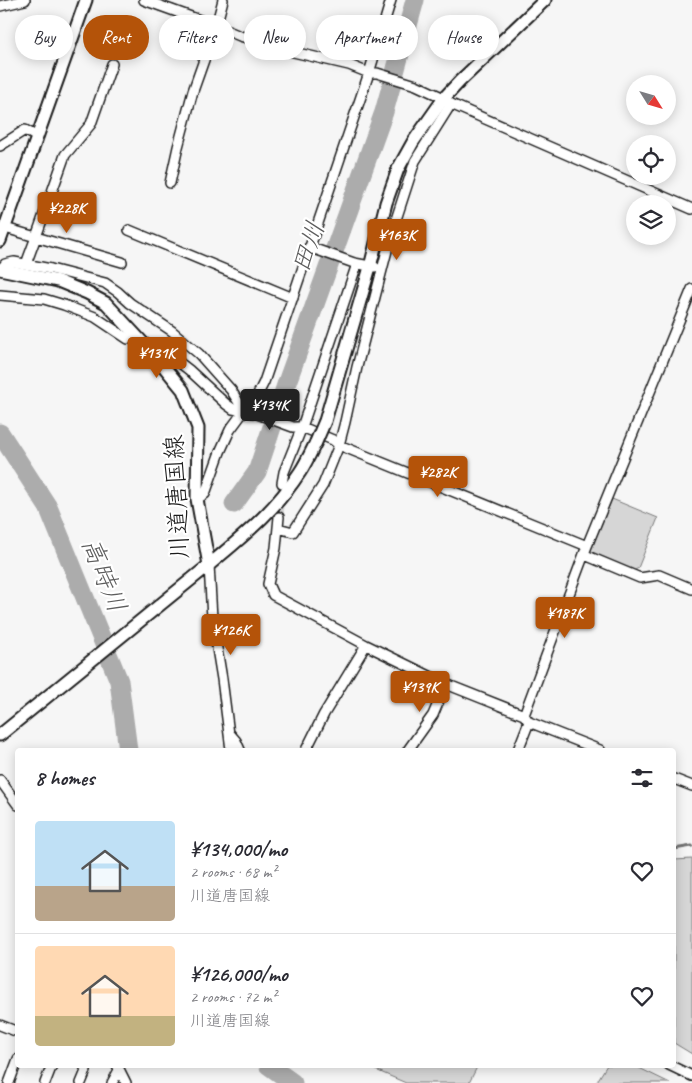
<!DOCTYPE html>
<meta charset="utf-8">
<style>
body{margin:0;font-family:Caveat,"Klee One",sans-serif;background:#f7f7f7;color:#2b2b33;height:100vh;display:flex;flex-direction:column;font-size:19px;white-space:nowrap}
*{box-sizing:border-box;margin:0}
p{font-size:16px;color:#7c7c81}
.icon{flex:none;width:28px;height:28px;fill:none;stroke:currentColor;stroke-width:2;stroke-linecap:round;stroke-linejoin:round}
.map{position:relative;flex:1;overflow:hidden}
.panel{position:absolute;left:15px;top:748px;width:661px;height:320px;display:flex;flex-direction:column;background:#fff;border-radius:5px;box-shadow:0 2px 12px #0003}
.panel>*{flex:none}
.banner{position:absolute;left:15px;top:15px;width:662px;height:45px;display:flex;gap:10px}
.needle{width:32px;rotate:127deg}
.tools{position:absolute;left:626px;top:75px;display:grid;gap:10px}
.tools a{display:grid;place-items:center;width:50px;height:50px;border-radius:50%;background:#fff;box-shadow:0 2px 12px #0003;font-size:25px}
.price{position:absolute;translate:-50% -42px;padding:0 11px;border-radius:5px;background:#b45309;color:#fff;font-size:16px;line-height:32px;filter:drop-shadow(0 1px 2px #0008)}
.price::after{content:'';position:absolute;left:50%;top:30px;width:15px;height:11px;margin-left:-8px;background:inherit;clip-path:polygon(0 0,100% 0,50% 100%)}
.price.current{background:#222;color:#fff}
ul{padding:0;list-style:none}
li{display:flex;align-items:center;gap:15px;height:125px;padding:0 20px}
li+li{border-top:1px solid #e1e1e2}
li span{display:grid;place-items:center;flex:none;width:140px;height:100px;border-radius:5px;color:#555}
li>.icon{margin-inline-start:auto}
span .icon{width:60px;height:60px;fill:#fffc;stroke-width:1}
li b{font-size:21px}
h2{display:flex;justify-content:space-between;align-items:center;height:60px;padding:0 20px;font-size:21px}
.tag{padding:0 18px;border-radius:22px;background:#fff;box-shadow:0 2px 12px #0003;font-size:18px;line-height:45px}
.tag.current{background:#b45309;color:#fff}
.map>svg:first-child{display:block}
.green{fill:#d6d6d6;stroke:#797979}
.lines{fill:none;stroke-linecap:round;stroke-linejoin:round}
.stream{stroke:#727272;stroke-width:3}
.river{stroke:#acacac;stroke-width:19}
.street-tunnel{stroke:#d5d5d5;stroke-width:9;stroke-dasharray:9 4.5;stroke-linecap:butt}
.street-casing{stroke:#1c1c1c;stroke-width:12}
.secondary-casing{stroke:#1c1c1c;stroke-width:15}
.street{stroke:#fff;stroke-width:9}
.secondary{stroke:#fff;stroke-width:11}
.secondary-bridge-casing{stroke:#1c1c1c;stroke-width:15;stroke-linecap:butt}
.secondary-bridge{stroke:#fff;stroke-width:11}
.labels{text-anchor:middle;dominant-baseline:central;stroke-width:4.5;stroke-linejoin:round;paint-order:stroke}
.street-label{font-size:25px;fill:#1c1c1c;stroke:#fff}
.water-label{font-size:26px;font-style:italic;fill:#5d5d5d;stroke:#fff}
</style>
<div class="map">
<svg width="692" height="1083" viewBox="0 0 692 1083">
<rect width="100%" height="100%" fill="#f6f6f6"/>
<filter id="ink" filterUnits="userSpaceOnUse"><feTurbulence type="fractalNoise" baseFrequency=".02" numOctaves="2"/><feDisplacementMap in="SourceGraphic" scale="10" xChannelSelector="R" yChannelSelector="G"/><feConvolveMatrix kernelMatrix="1 2 1 2 8 2 1 2 1" color-interpolation-filters="sRGB"/></filter>
<g filter="url(#ink)">
<path class="green" d="M 612,499 L 658,518 L 638,568 L 634,571 L 593,556 L 590,551 Z
M 692,859 L 692,1054 L 674,1043 L 674,860 Z
M 364,1065 L 478,1065 L 469,1083 L 406,1083 Z
M 607,1065 L 633,1065 L 670,1083 L 596,1083 Z"/>
<g class="lines">
<path class="stream" d="M 674,849 L 692,846"/>
<path class="river" d="M 0,433 L 48,507 L 119,681 L 128,750
M 234,504 L 257,472 L 286,385 L 384,112 L 415,0
M 268,1065 L 293,1083"/>
<path class="street-tunnel" d="M 279,517 L 282,483"/>
<defs>
<path id="street" d="M 144,0 L 216,26 L 240,36 L 289,51 L 349,65 L 369,73 L 377,73 L 416,85 L 444,98 L 451,104 L 415,161 L 391,235 L 357,367 L 345,422 L 339,445 L 323,485 L 293,532 L 278,528
M 0,6 L 25,0
M 451,104 L 692,209
M 0,146 L 25,130 L 37,137
M 170,183 L 178,147 L 193,91 L 216,26 L 223,0
M 5,228 L 122,262
M 129,230 L 293,298
M 309,247 L 354,263 L 375,267
M 26,264 L 36,237 L 65,155 L 91,124 L 112,64
M 1,269 L 5,264 L 14,262 L 51,269 L 105,283 L 118,292 L 130,303 L 172,331 L 199,354 L 231,390 L 244,411
M 0,295 L 44,299 L 64,305 L 95,317 L 128,339 L 138,338
M 152,353 L 171,356 L 189,370 L 226,404 L 233,409 L 255,413 L 293,427 L 302,427 L 333,440 L 339,445 L 587,546
M 282,483 L 284,472 L 302,427 L 357,264
M 197,499 L 205,494 L 220,452 L 230,430 L 244,411 L 253,404 L 264,382 L 369,73 L 391,0
M 279,517 L 276,548 L 268,584 L 273,595 L 366,645 L 446,684 L 524,715 L 529,722 L 518,750
M 585,555 L 640,578 L 659,575 L 692,589
M 209,565 L 212,618 L 222,679 L 231,750
M 524,715 L 587,546 L 692,289
M 529,722 L 600,750
M 230,734 L 236,741 L 240,750
M 306,750 L 324,714 L 366,645
M 408,750 L 433,715 L 446,684
M 674,779 L 692,786
M 0,780 L 18,805
M 0,1025 L 18,1032
M 117,1065 L 126,1083
M 669,1065 L 692,1076
M 9,1083 L 18,1059
M 45,1083 L 52,1065
M 81,1083 L 86,1071 L 84,1065
M 112,1083 L 119,1070"/>
<path id="secondary" d="M 0,241 L 86,0
M 0,269 L 58,281 L 87,293 L 106,303 L 156,357 L 183,390 L 198,428 L 197,499 L 209,565 L 0,735
M 325,421 L 370,267 L 386,203 L 398,169 L 413,142 L 444,98 L 460,81 L 545,0
M 209,565 C 243,536 275,511 300,472 C 306,463 311,452 316,442"/>
</defs>
<use href="#street" class="street-casing"/>
<use href="#secondary" class="secondary-casing"/>
<use href="#street" class="street"/>
<use href="#secondary" class="secondary"/>
<defs>
<path id="secondary-bridge" d="M 316,442 L 325,421"/>
</defs>
<use href="#secondary-bridge" class="secondary-bridge-casing"/>
<use href="#secondary-bridge" class="secondary-bridge"/>
</g>
</g>
<g class="labels">
<g class="street-label">
<text transform="translate(177 497) rotate(-93)">川道唐国線</text>
</g>
<g class="water-label">
<text transform="translate(308 247) rotate(-71)">田川</text>
<text transform="translate(104 575) rotate(68)">高時川</text>
</g>
</g>
</svg>
<div class="tools">
<a><svg class="needle" viewBox="-14 -14 28 28"><path d="M0-13l5 13h-10z" fill="#e53935"/><path d="M0 13l5-13h-10z" fill="#7c7c81"/></svg></a>
<a><svg class="icon" aria-label="locate" viewBox="0 0 24 24"><circle cx="12" cy="12" r="6"/><path d="M12 2v4M12 18v4M2 12h4M18 12h4"/></svg></a>
<a><svg class="icon" aria-label="layers" viewBox="0 0 24 24"><path d="M12 4l9 5-9 5-9-5zM3 14l9 5 9-5"/></svg></a>
</div>
<b class="price" style="left:67px;top:234px">¥228K</b>
<b class="price" style="left:397px;top:261px">¥163K</b>
<b class="price" style="left:157px;top:379px">¥131K</b>
<b class="price current" style="left:270px;top:431px">¥134K</b>
<b class="price" style="left:438px;top:498px">¥282K</b>
<b class="price" style="left:565px;top:639px">¥187K</b>
<b class="price" style="left:231px;top:656px">¥126K</b>
<b class="price" style="left:420px;top:713px">¥139K</b>
<div class="banner">
<a class="tag">Buy</a>
<a class="tag current">Rent</a>
<a class="tag">Filters</a>
<a class="tag">New</a>
<a class="tag">Apartment</a>
<a class="tag">House</a>
</div>
<section class="panel">
<h2>8 homes<svg class="icon" aria-label="filters" viewBox="0 0 24 24"><path d="M4 7h16M4 17h16"/><circle cx="9" cy="7" r="2"/><circle cx="15" cy="17" r="2"/></svg></h2>
<ul>
<li><span style="background:linear-gradient(#bfe0f5 65%,#b9a48a 0)"><svg class="icon" aria-label="home" viewBox="0 0 24 24"><path d="M3 11l9-7 9 7M6 9v11h12V9"/></svg></span><div><b>¥134,000/mo</b><p>2 rooms · 68 m²</p><p>川道唐国線</p></div><svg class="icon" aria-label="heart" viewBox="0 0 24 24"><path d="M12 20l-8-8c-3-5 5-10 8-4 3-6 11-1 8 4z"/></svg></li>
<li><span style="background:linear-gradient(#ffd9b3 70%,#c2b280 0)"><svg class="icon" aria-label="home" viewBox="0 0 24 24"><path d="M3 11l9-7 9 7M6 9v11h12V9"/></svg></span><div><b>¥126,000/mo</b><p>2 rooms · 72 m²</p><p>川道唐国線</p></div><svg class="icon" aria-label="heart" viewBox="0 0 24 24"><path d="M12 20l-8-8c-3-5 5-10 8-4 3-6 11-1 8 4z"/></svg></li>
</ul>
</section>
</div>
